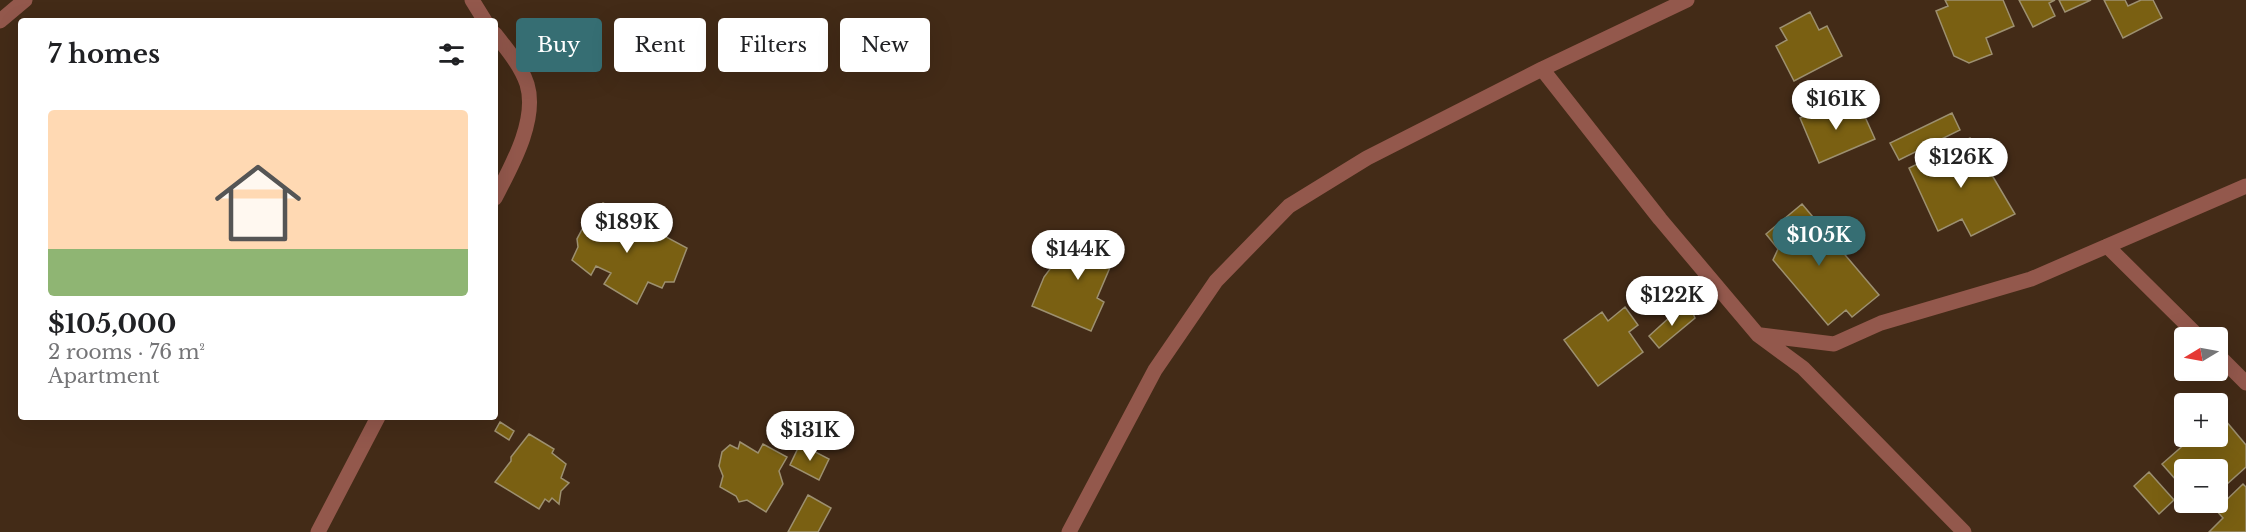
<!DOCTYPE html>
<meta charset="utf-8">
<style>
body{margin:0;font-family:"Libre Baskerville",serif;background:#f6f6f6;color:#202124;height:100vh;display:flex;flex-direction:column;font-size:22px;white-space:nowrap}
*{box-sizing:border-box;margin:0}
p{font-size:20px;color:#757577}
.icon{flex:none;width:33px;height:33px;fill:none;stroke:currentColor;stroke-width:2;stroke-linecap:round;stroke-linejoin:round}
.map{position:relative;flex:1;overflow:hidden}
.drawer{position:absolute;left:18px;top:18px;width:480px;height:402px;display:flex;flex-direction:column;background:#fff;border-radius:6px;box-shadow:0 6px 24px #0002}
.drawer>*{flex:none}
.banner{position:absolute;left:516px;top:18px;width:570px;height:54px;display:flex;gap:12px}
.needle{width:39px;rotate:260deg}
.tools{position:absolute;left:2174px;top:327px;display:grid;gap:12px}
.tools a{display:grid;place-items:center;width:54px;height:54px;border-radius:6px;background:#fff;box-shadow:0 6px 24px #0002;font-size:30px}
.price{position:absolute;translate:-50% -51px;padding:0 14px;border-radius:21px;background:#fff;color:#222;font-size:20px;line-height:39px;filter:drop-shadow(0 2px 3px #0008)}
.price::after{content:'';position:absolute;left:50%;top:36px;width:18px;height:14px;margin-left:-9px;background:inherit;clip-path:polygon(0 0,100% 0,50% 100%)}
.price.active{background:#366e73;color:#fff}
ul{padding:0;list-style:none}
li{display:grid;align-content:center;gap:12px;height:318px;padding:0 30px}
li span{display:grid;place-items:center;height:186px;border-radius:6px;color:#555}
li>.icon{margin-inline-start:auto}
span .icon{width:108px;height:108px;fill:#fffc;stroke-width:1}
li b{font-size:26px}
h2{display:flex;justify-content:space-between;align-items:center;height:72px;padding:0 30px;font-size:26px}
.pill{padding:0 21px;border-radius:6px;background:#fff;box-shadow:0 6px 24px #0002;font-size:21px;line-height:54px}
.pill.active{background:#366e73;color:#fff}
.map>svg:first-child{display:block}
.building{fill:#7a6012;stroke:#9d9070;stroke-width:1.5}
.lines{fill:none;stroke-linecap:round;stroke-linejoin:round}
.minor{stroke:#93584c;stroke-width:15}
</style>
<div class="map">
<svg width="2246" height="532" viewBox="0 0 2246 532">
<rect width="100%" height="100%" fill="#432b17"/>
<path class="building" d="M 1945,0 L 2003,0 L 2014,26 L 1986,38 L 1992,54 L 1969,63 L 1954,56 L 1936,11 L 1948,6 Z
M 1945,0 L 2003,0 L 2014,26 L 1986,38 L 1992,54 L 1969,63 L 1954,56 L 1936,11 L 1948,6 Z
M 2019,0 L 2055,0 L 2049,3 L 2055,16 L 2033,27 Z
M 2019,0 L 2055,0 L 2049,3 L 2055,16 L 2033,27 Z
M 2059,0 L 2091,0 L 2065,12 Z
M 2059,0 L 2091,0 L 2065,12 Z
M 2104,0 L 2125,0 L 2128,6 L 2141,0 L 2153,0 L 2162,18 L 2123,38 Z
M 2104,0 L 2125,0 L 2128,6 L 2141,0 L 2153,0 L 2162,18 L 2123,38 Z
M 1810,12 L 1819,30 L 1827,26 L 1842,56 L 1794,81 L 1776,46 L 1787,40 L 1780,28 Z
M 1810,12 L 1819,30 L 1827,26 L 1842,56 L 1794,81 L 1776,46 L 1787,40 L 1780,28 Z
M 1842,100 L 1848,113 L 1861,108 L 1875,139 L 1819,163 L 1800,118 Z
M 1842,100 L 1848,113 L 1861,108 L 1875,139 L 1819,163 L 1800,118 Z
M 1952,113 L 1960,130 L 1899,160 L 1890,143 Z
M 1952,113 L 1960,130 L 1899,160 L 1890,143 Z
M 1970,138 L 2015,214 L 1971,236 L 1962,219 L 1938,231 L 1909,168 Z
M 1970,138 L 2015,214 L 1971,236 L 1962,219 L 1938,231 L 1909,168 Z
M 603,203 L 635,220 L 632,226 L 652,236 L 659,233 L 687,248 L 674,282 L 665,282 L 662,288 L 648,282 L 637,304 L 604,284 L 611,273 L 596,266 L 591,275 L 572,260 L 578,247 L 577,239 L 587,220 L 593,221 Z
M 1802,204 L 1879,295 L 1852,317 L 1846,310 L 1828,325 L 1773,260 L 1778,249 L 1766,234 Z
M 1802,204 L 1879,295 L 1852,317 L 1846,310 L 1828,325 L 1773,260 L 1778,249 L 1766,234 Z
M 1083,231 L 1097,234 L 1120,244 L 1097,298 L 1104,302 L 1091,331 L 1032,306 L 1044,277 L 1056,261 L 1064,261 Z
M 1689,304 L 1695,318 L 1659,348 L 1649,336 L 1670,317 L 1677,316 Z
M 1689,304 L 1695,318 L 1659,348 L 1649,336 L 1670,317 L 1677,316 Z
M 1625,307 L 1638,325 L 1629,332 L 1643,352 L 1598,386 L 1564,340 L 1602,312 L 1608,321 Z
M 1625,307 L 1638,325 L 1629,332 L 1643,352 L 1598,386 L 1564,340 L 1602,312 L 1608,321 Z
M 2220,414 L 2246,445 L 2246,467 L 2217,493 L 2217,470 L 2184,470 L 2184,489 L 2162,464 L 2194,436 L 2217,436 L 2217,417 Z
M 2220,414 L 2246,445 L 2246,467 L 2217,493 L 2217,470 L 2184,470 L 2184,489 L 2162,464 L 2194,436 L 2217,436 L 2217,417 Z
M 500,422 L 514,431 L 509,440 L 495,431 Z
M 529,434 L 554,449 L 552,453 L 566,464 L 561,478 L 569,483 L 561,491 L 559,504 L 552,498 L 549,502 L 545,499 L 539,509 L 495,482 L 511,461 L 511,457 Z
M 740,442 L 758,453 L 763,444 L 787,457 L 779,471 L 783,484 L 766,512 L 747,500 L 739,502 L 736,496 L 720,487 L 723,476 L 719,466 L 722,452 L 730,445 L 738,449 Z
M 800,444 L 829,459 L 819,480 L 790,465 Z
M 2149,472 L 2174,500 L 2159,514 L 2134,486 Z
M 2149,472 L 2174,500 L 2159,514 L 2134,486 Z
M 2243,484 L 2246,487 L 2246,532 L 2209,532 L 2223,518 L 2216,510 Z
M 2243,484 L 2246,487 L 2246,532 L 2209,532 L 2223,518 L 2216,510 Z
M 808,495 L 831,508 L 818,532 L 788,532 Z"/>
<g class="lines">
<path class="minor" d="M 472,0 L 485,21
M 0,21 L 25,0
M 495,34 C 507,49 521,66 527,84 C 538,120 511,167 495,198
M 1542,69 L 1660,219 L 1758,335 L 1803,368 L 1964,532
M 2107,246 L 2200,338
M 1761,335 L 1834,344 L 1881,323 L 2031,279 L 2246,186
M 2217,354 L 2246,383
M 318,532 L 378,417
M 1069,532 L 1155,370 L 1216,281 L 1289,206 L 1367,158 L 1542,69 L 1687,0"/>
</g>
</svg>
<div class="tools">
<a><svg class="needle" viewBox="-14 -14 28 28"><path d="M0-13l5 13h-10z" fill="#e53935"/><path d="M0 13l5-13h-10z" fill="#757577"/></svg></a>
<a>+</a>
<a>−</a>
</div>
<b class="price" style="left:1836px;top:131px">$161K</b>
<b class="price" style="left:1961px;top:189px">$126K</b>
<b class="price" style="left:627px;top:254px">$189K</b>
<b class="price active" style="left:1819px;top:267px">$105K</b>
<b class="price" style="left:1078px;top:281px">$144K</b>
<b class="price" style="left:1672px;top:327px">$122K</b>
<b class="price" style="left:810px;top:462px">$131K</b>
<div class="banner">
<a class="pill active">Buy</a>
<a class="pill">Rent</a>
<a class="pill">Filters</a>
<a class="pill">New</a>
</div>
<section class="drawer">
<h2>7 homes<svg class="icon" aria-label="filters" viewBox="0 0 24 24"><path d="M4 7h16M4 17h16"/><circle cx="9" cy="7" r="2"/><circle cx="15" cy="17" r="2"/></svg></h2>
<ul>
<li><span style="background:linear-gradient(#ffd9b3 75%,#8fb573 0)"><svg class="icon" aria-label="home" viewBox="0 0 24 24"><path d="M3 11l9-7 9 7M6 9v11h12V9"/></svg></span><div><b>$105,000</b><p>2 rooms · 76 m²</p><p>Apartment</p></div></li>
</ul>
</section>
</div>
